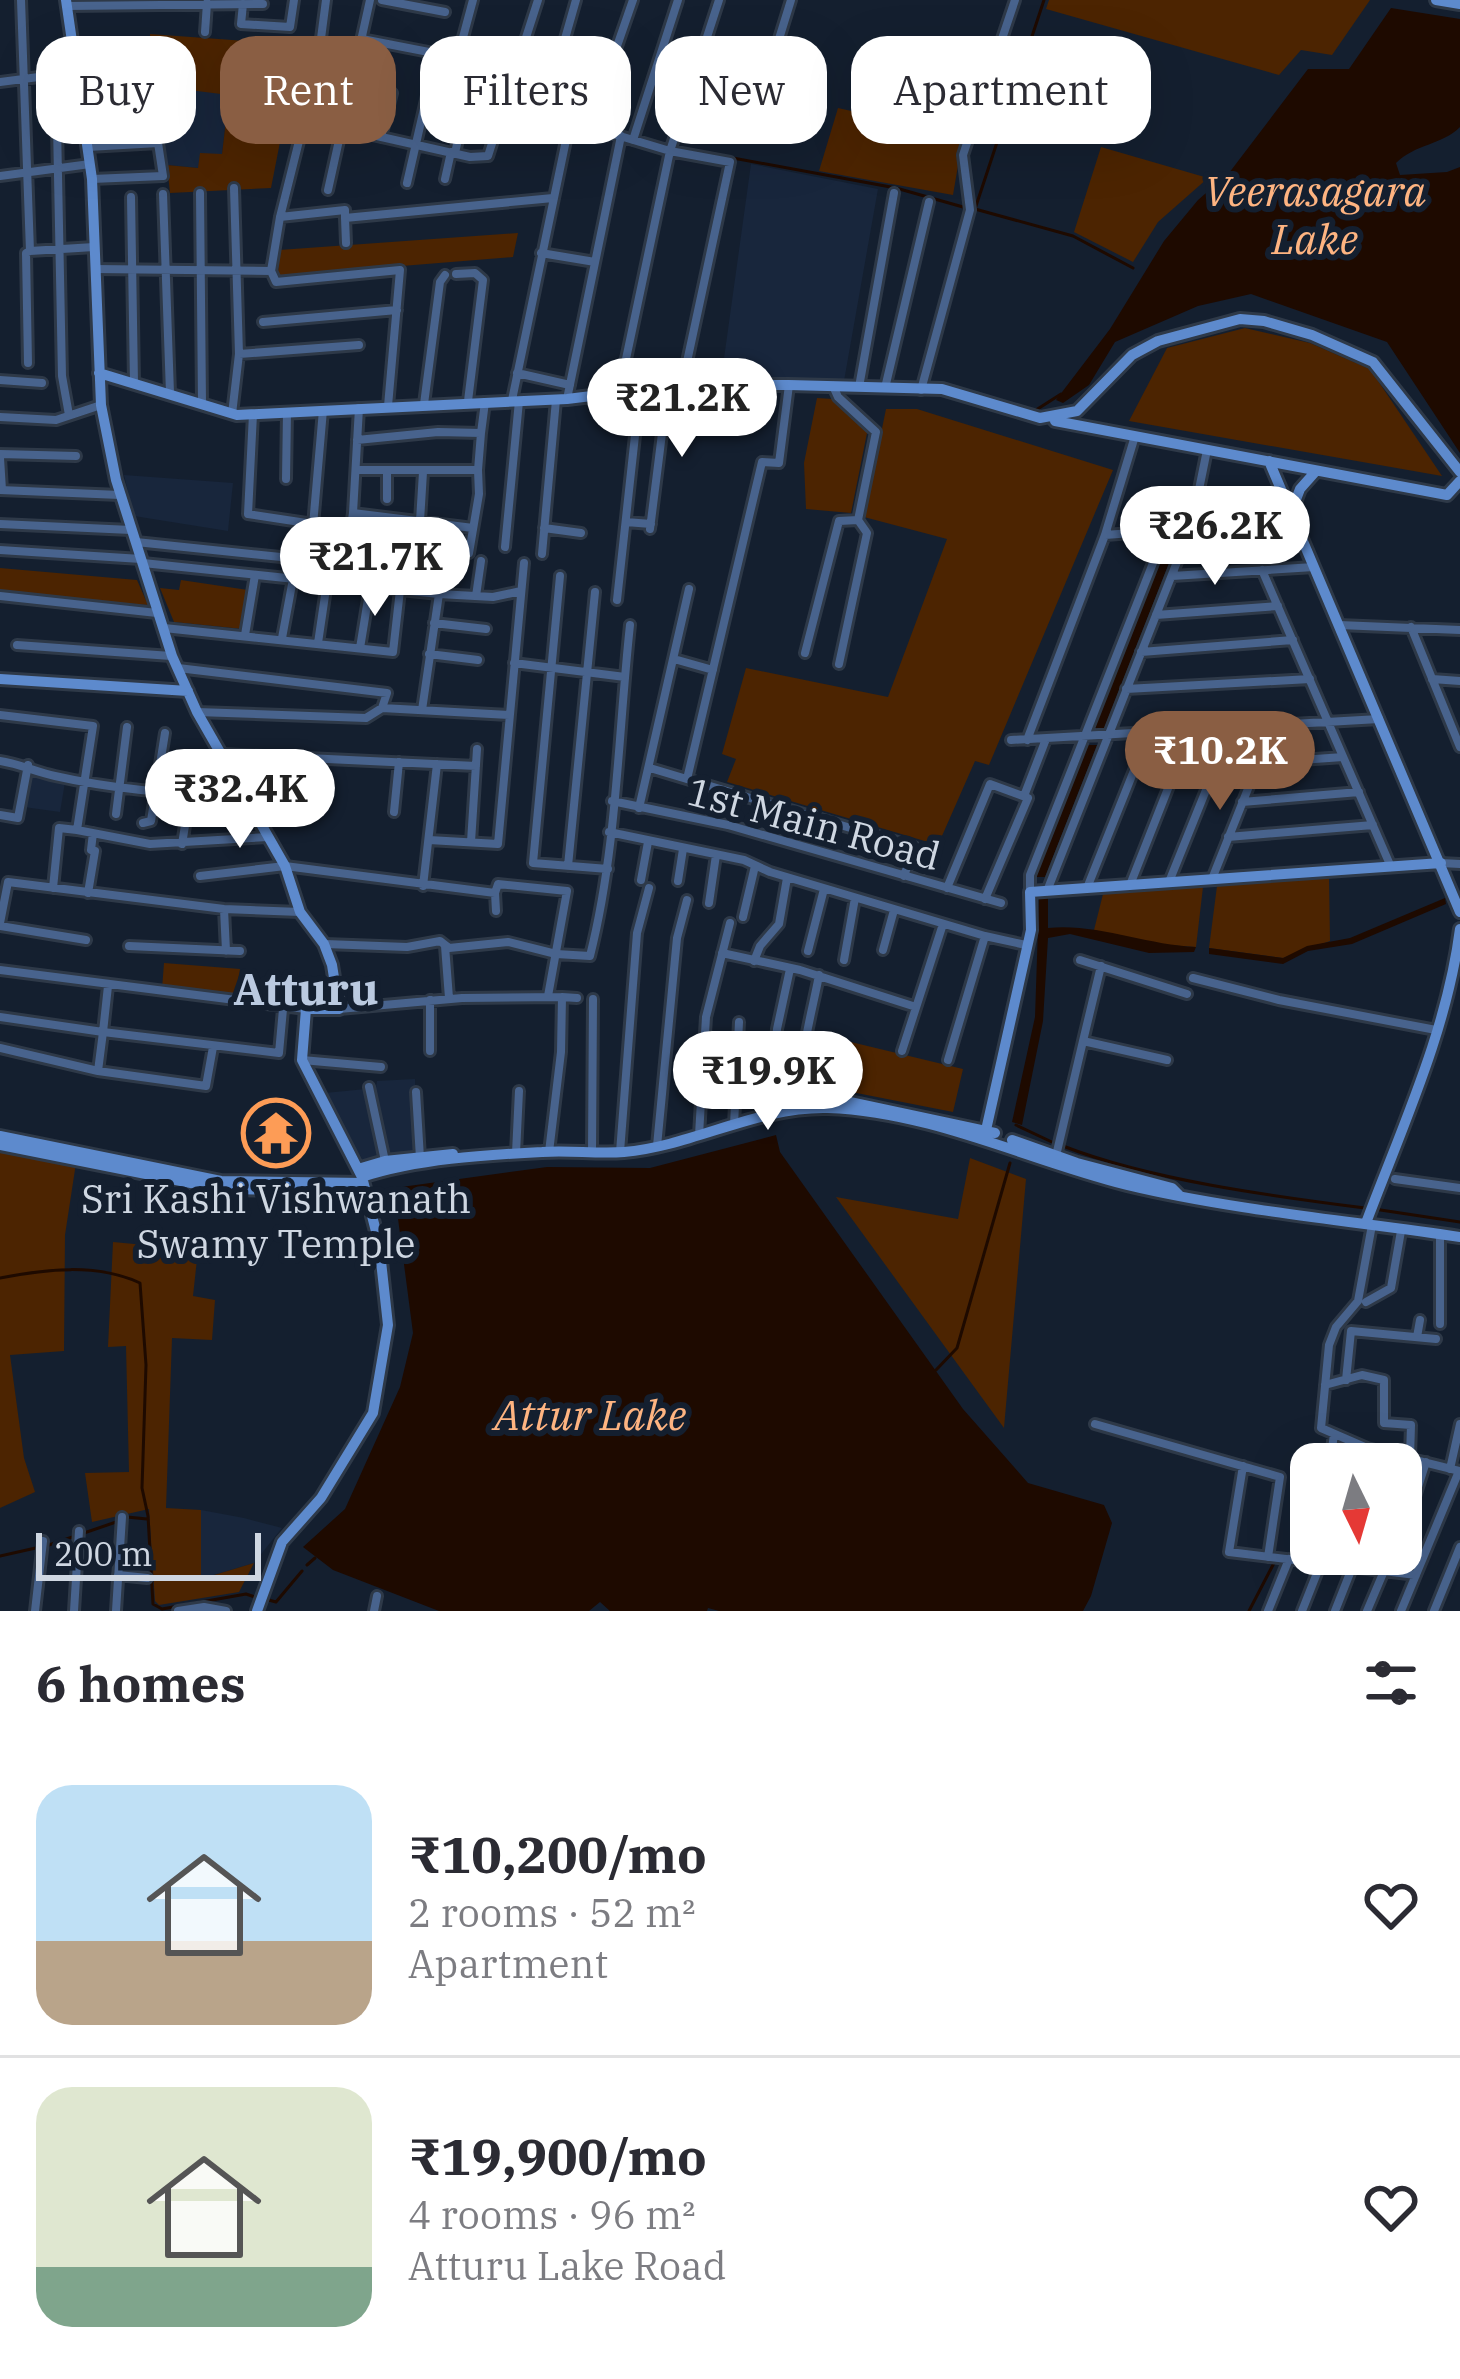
<!DOCTYPE html>
<meta charset="utf-8">
<style>
body{margin:0;font-family:"IBM Plex Serif",serif;background:#f2f2f3;color:#2b2b33;height:100vh;display:flex;flex-direction:column;font-size:45px;white-space:nowrap}
*{box-sizing:border-box;margin:0}
p{font-size:39px;color:#7c7c81}
.icon{flex:none;width:66px;height:66px;fill:none;stroke:currentColor;stroke-width:2;stroke-linecap:round;stroke-linejoin:round}
.map{position:relative;height:1611px;overflow:hidden}
.side{display:flex;flex-direction:column;background:#fff;flex:1}
.side>*{flex:none}
.hud{position:absolute;left:36px;top:36px;width:1389px;height:108px;display:flex;gap:24px}
.needle{width:78px;rotate:175deg}
.buttons{position:absolute;left:1290px;top:1443px;display:grid;gap:24px}
.buttons a{display:grid;place-items:center;width:132px;height:132px;border-radius:24px;background:#fff;box-shadow:0 12px 48px #0002;font-size:60px}
.scale{position:absolute;left:36px;bottom:30px;width:225px;box-sizing:border-box;padding-left:12px;border:6px solid #cfd7e2;border-top:0;font-size:33px;line-height:42px;white-space:nowrap;color:#cfd7e2;-webkit-text-stroke:9px #141f2f;paint-order:stroke}
.price{position:absolute;translate:-50% -102px;padding:0 27px;border-radius:42px;background:#fff;color:#222;font-size:39px;line-height:78px;filter:drop-shadow(0 3px 6px #0008)}
.price::after{content:'';position:absolute;left:50%;top:72px;width:36px;height:27px;margin-left:-18px;background:inherit;clip-path:polygon(0 0,100% 0,50% 100%)}
.price.current{background:#8a5e43;color:#fff}
ul{padding:0;list-style:none}
li{display:flex;align-items:center;gap:36px;height:300px;padding:0 36px}
li+li{border-top:3px solid #e1e1e2}
li span{display:grid;place-items:center;flex:none;width:336px;height:240px;border-radius:36px;color:#555}
li>.icon{margin-inline-start:auto}
span .icon{width:144px;height:144px;fill:#fffc;stroke-width:1}
li b{font-size:51px}
h2{display:flex;justify-content:space-between;align-items:center;height:144px;padding:0 36px;font-size:51px}
.pill{padding:0 42px;border-radius:36px;background:#fff;box-shadow:0 12px 48px #0002;font-size:42px;line-height:108px}
.pill.current{background:#8a5e43;color:#fff}
.map>svg:first-child{display:block}
.built{fill:#18263c}
.green{fill:#4c2401}
.water{fill:#1e0a00}
.lines{fill:none;stroke-linecap:round;stroke-linejoin:round}
.stream{stroke:#1e0a00;stroke-width:3}
.street-casing{stroke:#2e3948;stroke-width:14}
.secondary-casing{stroke:#2e3948;stroke-width:16}
.street{stroke:#48638d;stroke-width:8}
.secondary{stroke:#5d8acd;stroke-width:10}
.labels{text-anchor:middle;dominant-baseline:central;stroke-width:12;stroke-linejoin:round;paint-order:stroke}
.street-label{font-size:39px;fill:#cfd7e2;stroke:#141f2f}
.poi-label{font-size:39px;fill:#cfd7e2;stroke:#141f2f}
.water-label{font-size:42px;font-style:italic;fill:#feb481;stroke:#141f2f}
.quarter-label{font-size:45px;font-weight:bold;fill:#bbcae0;stroke:#141f2f}
</style>
<div class="map">
<svg width="1460" height="1611" viewBox="0 0 1460 1611">
<rect width="100%" height="100%" fill="#141f2f"/>
<path class="built" d="M 157,86 L 229,94 L 222,155 L 199,168 L 167,165 Z
M 751,164 L 878,189 L 844,381 L 721,380 Z
M 124,475 L 233,483 L 228,531 L 134,516 Z
M 29,768 L 65,782 L 60,812 L 24,807 Z
M 415,1079 L 416,1152 L 363,1161 L 325,1093 L 376,1088 L 377,1081 Z
M 201,1510 L 244,1518 L 282,1528 L 254,1563 L 200,1579 Z"/>
<path class="green" d="M 1049,0 L 1370,0 L 1332,55 L 1301,50 L 1279,75 L 1046,9 Z
M 150,34 L 299,45 L 271,188 L 170,193 L 167,165 L 198,168 L 200,153 L 222,154 L 229,95 L 157,86 Z
M 838,108 L 963,136 L 953,195 L 819,171 Z
M 1101,147 L 1208,178 L 1158,222 L 1133,262 L 1074,232 Z
M 518,233 L 513,257 L 278,276 L 279,250 Z
M 1245,328 L 1310,343 L 1370,369 L 1442,476 L 1129,421 L 1167,348 Z
M 817,398 L 833,399 L 868,428 L 851,513 L 806,509 L 804,463 Z
M 886,409 L 917,409 L 1113,470 L 989,765 L 975,761 L 938,845 L 727,782 L 736,759 L 722,754 L 746,668 L 888,697 L 947,539 L 864,517 Z
M 0,568 L 137,580 L 148,605 L 0,593 Z
M 181,580 L 248,590 L 243,629 L 174,622 L 160,588 L 179,590 Z
M 1329,877 L 1330,941 L 1283,958 L 1209,948 L 1217,886 Z
M 1203,887 L 1196,947 L 1152,944 L 1094,930 L 1103,894 Z
M 164,963 L 240,969 L 235,997 L 162,989 Z
M 826,1036 L 963,1069 L 953,1112 L 816,1085 Z
M 0,1148 L 76,1163 L 65,1235 L 64,1351 L 10,1355 L 24,1458 L 35,1492 L 0,1508 Z
M 970,1158 L 1026,1179 L 1004,1428 L 836,1197 L 958,1219 Z
M 113,1242 L 198,1250 L 193,1296 L 215,1300 L 212,1340 L 172,1338 L 166,1508 L 201,1510 L 201,1579 L 254,1563 L 239,1592 L 159,1605 L 155,1601 L 149,1509 L 92,1522 L 85,1473 L 129,1472 L 126,1346 L 108,1347 Z"/>
<path class="water" d="M 1391,8 L 1460,19 L 1460,127 C 1442,145 1415,144 1396,163 L 1400,175 L 1447,172 L 1460,167 L 1460,453 L 1387,342 L 1251,294 L 1198,306 L 1115,342 L 1089,385 L 1063,403 L 1056,400 L 1110,329 L 1164,241 L 1198,200 L 1229,173 L 1308,69 L 1349,69 Z
M 1180,535 L 1103,731 L 1093,731 L 1170,536 Z
M 1087,745 L 1097,745 L 1045,877 L 1036,877 Z
M 1048,897 L 1048,928 C 1097,923 1146,945 1196,947 L 1194,952 L 1149,953 L 1070,934 L 1048,938 L 1043,1021 L 1022,1125 L 1012,1122 L 1035,1017 L 1039,898 Z
M 1445,898 L 1446,904 L 1352,944 L 1308,951 L 1283,964 L 1209,954 L 1209,948 L 1283,958 L 1307,946 L 1350,938 Z
M 776,1135 L 780,1152 L 963,1409 L 1028,1483 L 1104,1505 L 1112,1523 L 1091,1596 L 1083,1611 L 719,1611 L 708,1608 L 707,1611 L 610,1611 L 600,1602 L 589,1611 L 439,1611 L 333,1570 L 303,1547 L 345,1509 L 400,1387 L 413,1333 L 394,1188 L 547,1167 L 650,1168 Z"/>
<g class="lines">
<path class="stream" d="M 1044,0 L 975,209 L 1073,236 L 1133,268
M 695,151 L 896,188 L 963,207
M 1036,410 L 1061,394
M 1016,1125 L 1054,1143
M 1063,1146 C 1150,1180 1271,1196 1365,1208
M 1374,1209 L 1460,1222
M 0,1278 C 45,1269 97,1263 140,1283 L 146,1365 L 142,1488 L 148,1516 L 153,1604 L 162,1609 L 246,1594 L 255,1597
M 936,1370 L 957,1348 L 1010,1163
M 127,1517 L 147,1519
M 0,1556 L 49,1545 L 119,1521
M 307,1565 L 315,1558
M 265,1599 L 276,1602 L 302,1571
M 1249,1611 L 1274,1563"/>
<defs>
<path id="street" d="M 21,0 L 30,251 L 26,253 L 28,363
M 382,0 L 445,12
M 243,4 L 241,24 L 290,27 L 294,0
M 67,6 L 263,4
M 205,32 L 207,3
M 362,39 L 439,54
M 74,54 L 146,50
M 458,56 L 473,0
M 56,75 L 62,376 L 69,415
M 766,81 L 791,0
M 0,82 L 77,72
M 79,86 L 145,78
M 84,118 L 154,111
M 306,120 L 470,157 L 488,156 L 538,0
M 589,127 L 633,0
M 539,130 L 576,0
M 381,137 L 392,93
M 633,140 L 678,0
M 88,147 L 158,143 L 163,176 L 92,179
M 455,153 L 467,99
M 0,176 L 90,164
M 445,179 L 451,152
M 407,183 L 431,78
M 328,190 L 370,0
M 200,193 L 202,403
M 163,194 L 170,393
M 131,197 L 134,383
M 280,217 L 345,210 L 345,218 L 553,198
M 345,218 L 346,243
M 30,251 L 94,247
M 541,253 L 595,262
M 95,269 L 271,271
M 271,271 L 280,217 L 317,69 L 326,0
M 271,271 L 276,282 L 400,270 L 388,406
M 456,274 L 475,273 L 483,280 L 468,401
M 263,322 L 397,310
M 239,354 L 359,345
M 517,373 L 570,385
M 0,380 L 42,383
M 859,387 L 894,193
M 885,388 L 929,202
M 921,390 L 970,210 L 963,155 L 1015,0
M 619,392 L 670,151 L 719,0
M 567,399 L 621,136
M 512,400 L 570,121 L 670,151 L 730,162 L 682,385
M 424,404 L 440,282 L 445,275
M 232,414 L 239,354 L 234,188
M 253,414 L 248,514 L 313,524
M 0,417 L 56,420 L 101,405
M 357,440 L 438,432 L 481,433 L 485,402
M 0,454 L 76,456
M 0,458 L 2,490
M 356,470 L 478,470 L 481,433
M 387,471 L 387,499
M 286,479 L 287,412
M 0,490 L 120,495
M 353,513 L 473,528
M 420,521 L 423,472
M 626,522 L 651,524
M 0,524 L 131,530
M 544,528 L 581,533
M 650,529 L 668,386
M 1105,535 L 1294,521
M 136,542 L 310,560 L 323,410
M 348,547 L 422,557
M 505,547 L 519,401
M 0,550 L 141,559
M 469,553 L 479,494 L 478,470
M 542,554 L 556,400
M 143,563 L 439,594 L 493,597 L 521,591
M 1262,570 L 1391,867
M 560,576 L 533,863 L 608,869
M 1172,576 L 1314,567
M 342,583 L 353,513 L 359,408
M 424,592 L 434,523
M 0,596 L 157,613
M 476,596 L 481,561
M 617,600 L 640,390
M 1156,615 L 1278,606
M 434,623 L 486,629
M 1339,625 L 1460,630
M 1411,627 L 1460,747
M 164,628 L 393,652 L 400,590
M 245,635 L 255,575
M 282,638 L 293,579
M 318,643 L 327,582
M 17,645 L 171,656
M 360,648 L 370,587
M 1141,652 L 1293,640
M 805,653 L 839,521 L 858,520 L 876,432 L 838,397 L 833,386
M 429,654 L 478,660
M 674,659 L 713,670
M 514,663 L 625,677
M 839,664 L 867,533 L 858,520
M 178,668 L 387,693 L 382,708
M 1432,679 L 1460,681
M 1126,689 L 1310,679
M 422,710 L 439,594
M 197,712 L 366,718 L 382,708 L 509,715
M 0,715 L 93,726 L 77,830 L 150,844 L 268,837
M 1011,740 L 1379,719
M 1027,740 L 1105,535 L 1135,436
M 221,754 L 476,766
M 0,761 C 20,764 36,772 55,776 C 116,790 183,795 246,797
M 1258,763 L 1343,757
M 650,768 L 914,847 L 904,876
M 687,779 L 762,462 L 779,463 L 789,385
M 1024,796 L 1046,739
M 612,801 L 728,825 L 1001,903
M 1242,802 L 1359,792
M 639,808 L 689,589
M 394,812 L 399,762
M 116,814 L 127,727
M 0,815 L 18,818 L 28,765
M 143,823 L 151,821 L 165,733
M 609,832 L 744,860 L 770,872 L 985,936
M 1228,837 L 1373,825
M 429,840 L 498,844 L 524,563
M 471,842 L 477,749
M 182,844 L 190,795
M 1441,863 L 1460,864
M 568,866 L 595,592
M 200,876 L 285,866 L 495,893 L 498,884 L 567,891 L 548,996
M 1212,879 L 1273,726
M 641,880 L 648,842
M 678,881 L 683,849
M 1169,882 L 1231,728
M 1130,885 L 1191,730
M 423,886 L 437,764
M 53,888 L 59,828 L 77,830
M 947,888 L 990,784 L 1028,798 L 985,899
M 1087,888 L 1149,733
M 1047,891 L 1192,524 L 1207,450
M 1030,892 L 1030,875 L 1166,530
M 88,893 L 95,851 L 91,850 L 93,833
M 495,893 L 496,911
M 709,903 L 716,855
M 224,909 L 226,951
M 743,917 L 755,866
M 0,923 L 8,882 L 224,909 L 300,912
M 0,926 L 86,940
M 325,944 L 407,947 L 440,941 L 449,948 L 508,942 L 556,954 L 590,956 C 617,849 618,735 630,625
M 129,946 L 240,951
M 445,946 L 449,998
M 883,950 L 894,910
M 808,951 L 824,889
M 722,953 L 800,970 L 916,1007
M 844,960 L 855,898
M 1080,960 L 1187,994
M 754,961 L 760,946 L 779,924 L 787,878
M 0,970 L 306,1009
M 1193,978 L 1279,1000 L 1436,1030
M 108,986 L 103,1032 L 279,1053 L 283,1009
M 562,997 L 577,998
M 339,1009 L 462,998 L 562,997 L 561,1052 L 549,1152
M 0,1017 L 103,1032 L 98,1071
M 1083,1041 L 1101,966
M 0,1048 L 98,1071 L 206,1086 L 213,1047
M 430,1051 L 430,1000
M 902,1051 L 943,924
M 302,1060 L 381,1067
M 948,1060 L 985,936 L 1026,945
M 369,1087 L 385,1161
M 416,1092 L 420,1158
M 805,1100 C 793,1076 814,1005 819,975
M 770,1113 L 777,1029 L 790,969
M 734,1125 L 739,1022
M 699,1135 L 706,1017 L 730,923
M 657,1146 L 677,938 L 687,900
M 592,1152 L 593,999
M 620,1152 L 637,933 L 649,888
M 516,1153 L 519,1091
M 1055,1160 L 1083,1041 L 1167,1060
M 1395,1179 L 1460,1188
M 1372,1225 L 1358,1301 L 1336,1327 L 1329,1345 L 1321,1428 L 1367,1448 L 1460,1471
M 1366,1302 L 1391,1288 L 1401,1231
M 1440,1324 L 1440,1234
M 1417,1337 L 1420,1320
M 1346,1380 L 1351,1331 L 1436,1339
M 1325,1385 L 1362,1375 L 1384,1380 L 1384,1423 L 1411,1425 L 1410,1457
M 1095,1424 L 1280,1477 L 1268,1557
M 1330,1464 L 1334,1434
M 1243,1466 L 1229,1552 L 1416,1575
M 1450,1469 L 1460,1424
M 1408,1518 L 1426,1462
M 118,1575 L 147,1578
M 35,1611 L 43,1541
M 74,1611 L 79,1531
M 116,1611 L 122,1517
M 178,1611 L 204,1607 L 226,1611
M 374,1611 L 377,1596
M 1268,1611 L 1289,1559
M 1302,1611 L 1321,1563
M 1335,1611 L 1352,1568
M 1367,1611 L 1384,1571
M 1401,1611 L 1459,1471
M 1434,1611 L 1460,1547"/>
<path id="secondary" d="M 66,0 L 92,179 L 101,405 L 116,480 L 172,656 L 197,712 L 285,866 L 300,912 L 324,944 L 332,965 L 339,1009 L 306,1009 L 302,1060 L 362,1177 L 379,1243 L 388,1325 L 373,1413 L 321,1498 L 282,1542 L 257,1611
M 1436,0 L 1460,4
M 99,373 L 237,415 L 567,399 L 682,385 L 789,385 L 942,389 L 1040,418 L 1077,411 L 1132,355 L 1158,341 L 1240,319 L 1264,321 L 1312,335 L 1373,362 L 1460,472
M 1055,421 L 1447,495 L 1460,481
M 1269,461 L 1460,912
M 1292,510 L 1300,489 L 1316,471
M 0,679 L 188,691
M 772,1108 L 831,1098 L 995,1133
M 986,1130 L 1031,930 L 1030,892 L 1441,863
M 0,1136 L 221,1181 L 363,1183
M 1012,1140 L 1077,1163 L 1172,1188 L 1179,1195
M 0,1145 L 221,1189 L 365,1191
M 358,1169 L 385,1161 L 453,1154
M 362,1177 C 417,1159 484,1155 542,1152 C 569,1150 596,1154 624,1152 C 693,1146 758,1106 828,1108 C 933,1112 1027,1160 1127,1185 C 1231,1210 1352,1221 1460,1237
M 1366,1223 C 1402,1127 1447,1031 1460,929"/>
</defs>
<use href="#street" class="street-casing"/>
<use href="#secondary" class="secondary-casing"/>
<use href="#street" class="street"/>
<use href="#secondary" class="secondary"/>
</g>
<defs>
<symbol id="temple-ring" viewBox="-11 -11 22 22"><circle r="9.5" fill="#141f2f" stroke="#fd9c56" stroke-width="1.5"/><path d="M0-6L5-2H3V0L6.5 2.5H4V6H1.5V3h-3V6H-4V2.5H-6.5L-3 0V-2H-5Z" fill="#fd9c56"/></symbol>
</defs>
<g fill-rule="evenodd">
<use href="#temple-ring" x="238" y="1095" width="76" height="76"/>
</g>
<g class="labels">
<g class="street-label">
<text transform="translate(814 823) rotate(15)">1st Main Road</text>
</g>
<g class="poi-label">
<text x="276" y="1198">Sri Kashi Vishwanath<tspan x="276" dy="45">Swamy Temple</tspan></text>
</g>
<g class="water-label">
<text x="1315" y="190">Veerasagara<tspan x="1315" dy="48">Lake</tspan></text>
<text x="590" y="1414">Attur Lake</text>
</g>
<g class="quarter-label">
<text x="306" y="988">Atturu</text>
</g>
</g>
</svg>
<div class="buttons">
<a><svg class="needle" viewBox="-14 -14 28 28"><path d="M0-13l5 13h-10z" fill="#e53935"/><path d="M0 13l5-13h-10z" fill="#7c7c81"/></svg></a>
</div>
<div class="scale">200 m</div>
<b class="price" style="left:682px;top:460px">₹21.2K</b>
<b class="price" style="left:1215px;top:588px">₹26.2K</b>
<b class="price" style="left:375px;top:619px">₹21.7K</b>
<b class="price current" style="left:1220px;top:813px">₹10.2K</b>
<b class="price" style="left:240px;top:851px">₹32.4K</b>
<b class="price" style="left:768px;top:1133px">₹19.9K</b>
<div class="hud">
<a class="pill">Buy</a>
<a class="pill current">Rent</a>
<a class="pill">Filters</a>
<a class="pill">New</a>
<a class="pill">Apartment</a>
</div>
</div>
<section class="side">
<h2>6 homes<svg class="icon" aria-label="filters" viewBox="0 0 24 24"><path d="M4 7h16M4 17h16"/><circle cx="9" cy="7" r="2"/><circle cx="15" cy="17" r="2"/></svg></h2>
<ul>
<li><span style="background:linear-gradient(#bfe0f5 65%,#b9a48a 0)"><svg class="icon" aria-label="home" viewBox="0 0 24 24"><path d="M3 11l9-7 9 7M6 9v11h12V9"/></svg></span><div><b>₹10,200/mo</b><p>2 rooms · 52 m²</p><p>Apartment</p></div><svg class="icon" aria-label="heart" viewBox="0 0 24 24"><path d="M12 20l-8-8c-3-5 5-10 8-4 3-6 11-1 8 4z"/></svg></li>
<li><span style="background:linear-gradient(#dfe7d0 75%,#7fa58c 0)"><svg class="icon" aria-label="home" viewBox="0 0 24 24"><path d="M3 11l9-7 9 7M6 9v11h12V9"/></svg></span><div><b>₹19,900/mo</b><p>4 rooms · 96 m²</p><p>Atturu Lake Road</p></div><svg class="icon" aria-label="heart" viewBox="0 0 24 24"><path d="M12 20l-8-8c-3-5 5-10 8-4 3-6 11-1 8 4z"/></svg></li>
</ul>
</section>
